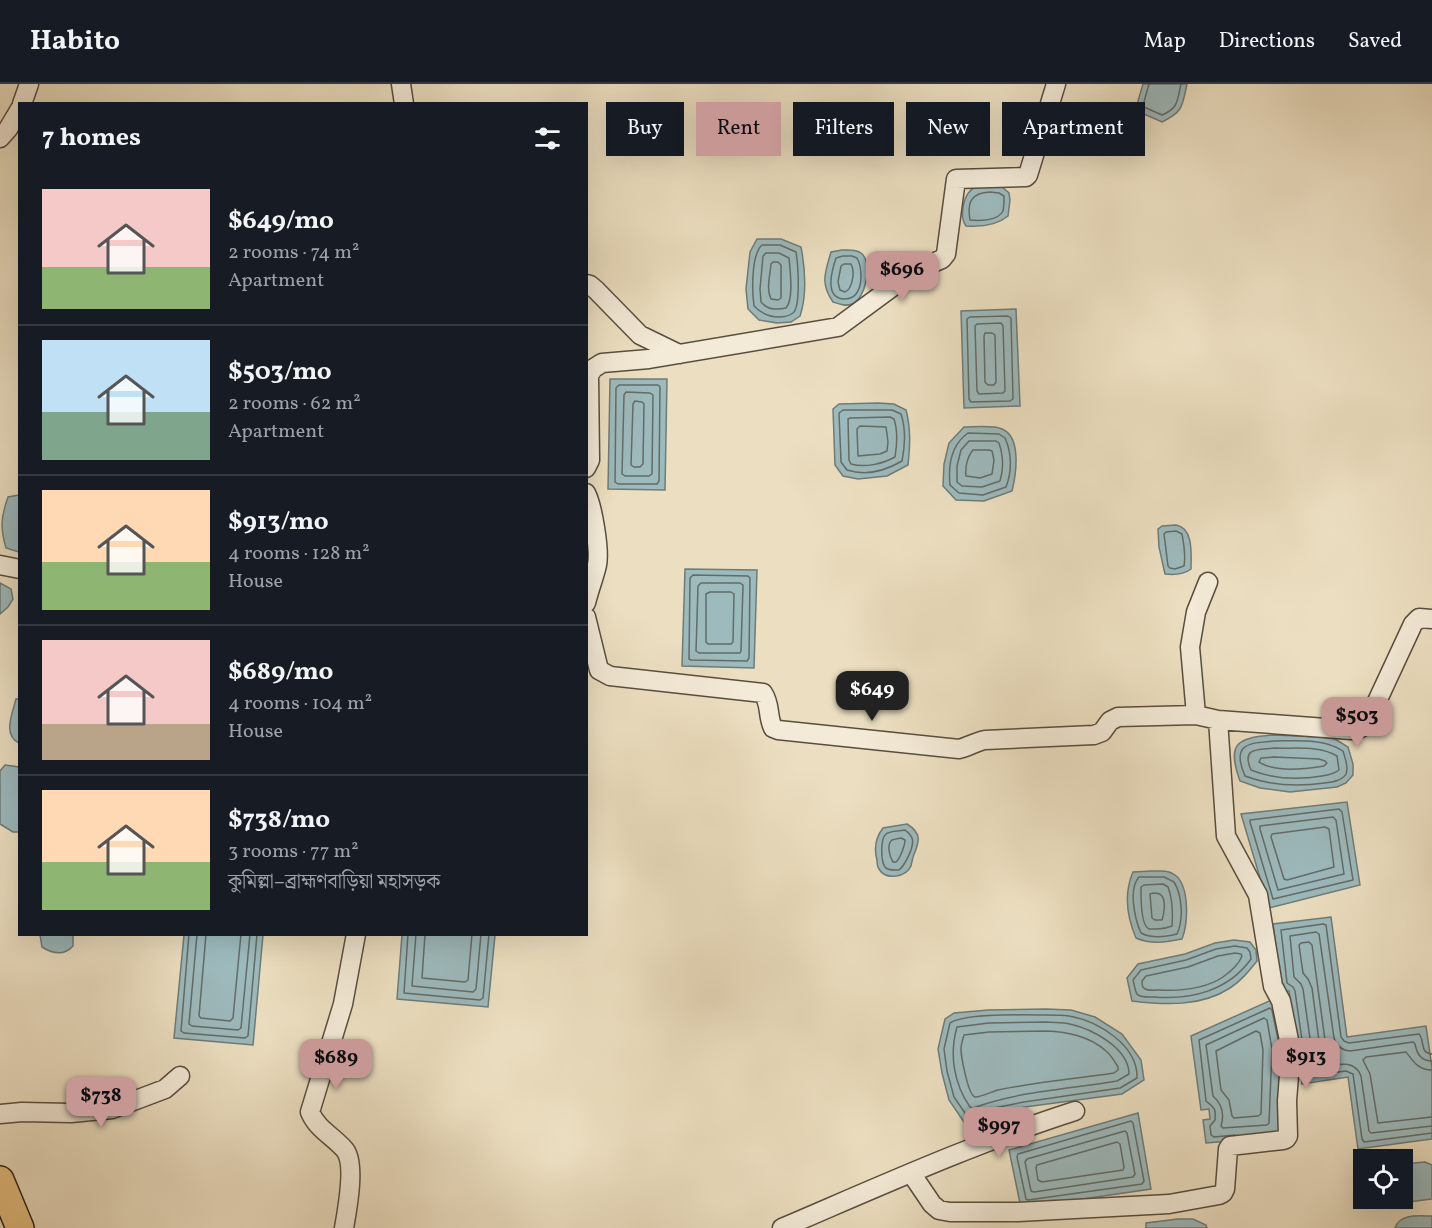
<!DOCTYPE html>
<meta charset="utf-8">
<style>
body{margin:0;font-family:Vollkorn,"Noto Serif Bengali",serif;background:#20242c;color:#f1f3f6;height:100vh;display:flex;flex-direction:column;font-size:22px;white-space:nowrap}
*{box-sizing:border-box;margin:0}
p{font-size:20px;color:#9ea1a6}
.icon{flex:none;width:33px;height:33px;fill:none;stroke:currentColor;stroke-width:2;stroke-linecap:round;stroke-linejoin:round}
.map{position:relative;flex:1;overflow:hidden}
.drawer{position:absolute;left:18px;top:18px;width:570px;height:834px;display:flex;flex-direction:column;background:#171b24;border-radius:0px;box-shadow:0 6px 24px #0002}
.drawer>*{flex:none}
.guide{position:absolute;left:606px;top:18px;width:570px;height:54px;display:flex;gap:12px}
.tools{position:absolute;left:1353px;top:1065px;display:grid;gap:12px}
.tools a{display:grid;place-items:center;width:60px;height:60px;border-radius:0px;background:#171b24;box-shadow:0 6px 24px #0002;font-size:30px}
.price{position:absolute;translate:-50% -51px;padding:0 14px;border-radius:12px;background:#c59692;color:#111;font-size:20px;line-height:39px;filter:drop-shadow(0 2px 3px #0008)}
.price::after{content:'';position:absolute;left:50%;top:36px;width:18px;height:14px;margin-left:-9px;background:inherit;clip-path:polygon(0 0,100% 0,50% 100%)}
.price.current{background:#222;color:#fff}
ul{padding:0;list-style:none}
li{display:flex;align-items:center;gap:18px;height:150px;padding:0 24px}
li+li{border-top:2px solid #363941}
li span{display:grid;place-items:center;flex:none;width:168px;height:120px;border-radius:0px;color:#555}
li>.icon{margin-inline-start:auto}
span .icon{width:72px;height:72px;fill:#fffc;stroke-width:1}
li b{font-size:26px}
h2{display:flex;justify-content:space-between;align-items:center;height:72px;padding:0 24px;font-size:26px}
.pill{padding:0 21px;border-radius:0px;background:#171b24;box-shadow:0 6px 24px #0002;font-size:21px;line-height:54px}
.pill.current{background:#c59692;color:#111}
header{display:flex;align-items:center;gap:36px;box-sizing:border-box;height:84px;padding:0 30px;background:#171b24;border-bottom:2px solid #363941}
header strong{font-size:28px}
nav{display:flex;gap:33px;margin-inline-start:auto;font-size:21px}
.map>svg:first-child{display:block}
.water{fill:#9dbabd;stroke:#6e7c79;stroke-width:1.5}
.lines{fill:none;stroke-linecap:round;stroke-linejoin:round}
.shore{stroke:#626c68;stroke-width:1.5}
.minor-casing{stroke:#584e3f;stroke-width:21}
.highway-casing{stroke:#271e14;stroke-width:30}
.minor{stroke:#f3ead7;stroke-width:18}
.highway{stroke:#e6c080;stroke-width:27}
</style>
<header>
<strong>Habito</strong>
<nav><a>Map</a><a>Directions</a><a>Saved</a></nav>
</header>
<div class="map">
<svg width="1432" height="1144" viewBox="0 0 1432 1144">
<rect width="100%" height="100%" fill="#ecdfc1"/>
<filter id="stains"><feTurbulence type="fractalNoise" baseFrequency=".00333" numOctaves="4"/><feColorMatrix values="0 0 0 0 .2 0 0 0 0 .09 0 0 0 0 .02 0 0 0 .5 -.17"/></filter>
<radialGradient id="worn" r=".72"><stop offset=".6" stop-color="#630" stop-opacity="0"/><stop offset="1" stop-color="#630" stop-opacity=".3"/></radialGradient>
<path class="water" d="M 1143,0 L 1187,0 C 1182,22 1184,27 1162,38 L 1139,28 L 1138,17 Z
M 990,102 L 1002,103 L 1009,109 L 1010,116 L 1008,132 C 996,142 981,143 966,142 C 959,132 963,108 976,103 C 980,102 986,102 990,102 Z
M 757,155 L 781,155 L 801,163 C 805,184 807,211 800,232 L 791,238 L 777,239 L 759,236 L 748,225 L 746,205 L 750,168 Z
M 842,166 C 848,166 856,165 861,169 C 873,178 866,215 852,220 C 846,223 839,220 833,218 C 820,199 825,189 831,168 Z
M 1016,225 L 1020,322 L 964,324 L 961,227 Z
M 610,295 L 667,295 L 665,406 L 608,405 Z
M 878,319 L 894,320 L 906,326 C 911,345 910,362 908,381 L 887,392 L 858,395 L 843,392 L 835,381 L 833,325 L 839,320 Z
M 964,343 C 974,343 994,341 1002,345 C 1022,353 1016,391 1012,407 L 984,417 L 956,416 L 943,402 L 944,380 L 949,359 Z
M 19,411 L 20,411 L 19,468 L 6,464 C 0,444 1,433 8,413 Z
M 1176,441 C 1194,444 1191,471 1191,485 C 1183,491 1174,491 1165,490 L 1159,463 L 1158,445 L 1162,442 Z
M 685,485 L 757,486 L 754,584 L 682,582 Z
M 0,499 L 11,505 L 13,515 L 8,523 L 0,530 Z
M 16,615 L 19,615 L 19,659 C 2,651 13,628 16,615 Z
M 1273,651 L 1322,653 L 1335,655 L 1348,663 L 1353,680 L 1353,691 L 1346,699 L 1337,703 L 1290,708 L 1260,704 L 1240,697 C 1226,658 1238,654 1273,651 Z
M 5,681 L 19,683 L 19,748 L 13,748 L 0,740 L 0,687 Z
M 1347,718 L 1360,801 L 1269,824 L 1241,730 Z
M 907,740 C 923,750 919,758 913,773 C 913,774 911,781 911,782 C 906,793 886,797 879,785 C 877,782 877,779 877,776 C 874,765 876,753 883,744 Z
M 1152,787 C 1160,787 1168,786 1175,791 C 1190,802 1188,840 1182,855 C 1166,858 1152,861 1136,854 C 1127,833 1124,809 1133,788 Z
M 1331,833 L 1347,953 L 1426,942 L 1432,984 L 1432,1055 L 1358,1065 L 1348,993 L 1302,1000 L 1289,907 L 1282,907 L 1273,840 Z
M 40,851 L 73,851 L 73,862 C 64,872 53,870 42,863 Z
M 184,851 L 263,851 L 253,961 L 174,954 Z
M 402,851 L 495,851 L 488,923 L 397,915 Z
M 1234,856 L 1250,858 L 1256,866 L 1257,877 C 1249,887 1241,897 1230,904 C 1201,923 1165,921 1132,917 L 1127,894 L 1138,880 L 1185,870 L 1215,859 Z
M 1276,914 L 1286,964 L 1282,1053 L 1206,1059 L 1203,1036 L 1210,1035 L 1209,1025 L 1201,1026 L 1191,952 Z
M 1046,925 L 1071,926 L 1095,933 L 1122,950 L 1141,976 L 1144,996 L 1122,1010 L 1025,1023 L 995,1030 L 966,1041 L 949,1016 L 942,989 L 938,965 L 945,935 L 954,929 L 988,926 Z
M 1138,1029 L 1151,1105 L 1021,1124 L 1009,1066 Z
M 1425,1078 L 1432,1081 L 1432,1115 L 1408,1118 L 1396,1115 L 1402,1114 L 1403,1080 Z
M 1432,1132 L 1432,1144 L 1395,1144 C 1400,1129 1419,1132 1432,1132 Z
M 1178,1135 L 1193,1135 L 1206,1141 L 1207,1144 L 1146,1144 L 1146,1139 Z"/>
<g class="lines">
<path class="shore" d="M 1149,0 L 1144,18 L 1144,23 L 1162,31 C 1179,24 1177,16 1181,0
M 990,108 L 999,109 L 1004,112 C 1004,117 1004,123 1003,127 C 998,137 979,137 970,136 C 967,118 971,109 990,108 Z
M 762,161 L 780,161 L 796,168 C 798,180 801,222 793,229 C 789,232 784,233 779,233 C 768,233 761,229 754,222 C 752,207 751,171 762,161 Z
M 766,169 L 779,169 L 789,174 C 790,186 794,215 786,224 C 776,226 768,226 761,218 L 760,205 L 763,172 Z
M 843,172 L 852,172 L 857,174 C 862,183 863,201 856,210 C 853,214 847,215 843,215 C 824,213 832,186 836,174 Z
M 773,178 L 778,178 L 781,181 L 781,214 L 778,216 L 771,215 C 766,205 770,192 771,180 Z
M 844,180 L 851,180 C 855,187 853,198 849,205 L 845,208 L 840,206 L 838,198 L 841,182 Z
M 1008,232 L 1011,234 L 1013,315 L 1010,317 L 971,318 L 969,315 L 967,235 L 970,233 Z
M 1001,239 L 1003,242 L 1005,307 L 1003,309 L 979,310 L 977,307 L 975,242 L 977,240 Z
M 985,249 L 992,249 L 995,251 L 996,298 L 994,301 L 988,301 L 985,298 L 984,252 Z
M 619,301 L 658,301 L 660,303 L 659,397 L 657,400 L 618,400 L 615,398 L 616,304 Z
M 626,308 L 650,309 L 653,311 L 652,390 L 649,392 L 625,392 L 622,390 L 624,311 Z
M 635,317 L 642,318 L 644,320 L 643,380 L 640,383 L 634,383 L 631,381 L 633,320 Z
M 843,326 L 892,326 L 901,330 C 906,345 905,362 902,377 C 885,387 866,392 847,386 L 841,378 L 839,329 Z
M 890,333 L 894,335 C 898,347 897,361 895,373 C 882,380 865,384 851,380 L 849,376 L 848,335 L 850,334 Z
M 860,342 L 886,343 L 888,358 L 887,367 L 880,370 L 858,372 L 857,345 Z
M 968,349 L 999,350 L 1005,354 C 1012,369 1012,388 1006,403 L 983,411 L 959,409 L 950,401 C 948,381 951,361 968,349 Z
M 969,357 L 996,357 L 999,359 C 1003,371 1004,384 1000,397 L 982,403 L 962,402 L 957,398 L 957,382 L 961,366 Z
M 973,366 L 989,366 L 992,367 L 994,376 L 992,390 L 980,394 L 966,392 C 965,384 967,373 973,366 Z
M 1176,447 L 1182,450 C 1184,461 1186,471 1184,482 L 1175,485 L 1170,484 L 1168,482 L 1164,450 L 1166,448 Z
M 693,491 L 748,492 L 750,494 L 749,574 L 747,577 L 691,576 L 689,575 L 690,494 Z
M 701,499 L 740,499 L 743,501 L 741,567 L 740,569 L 699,569 L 696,567 L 698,502 Z
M 710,508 L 731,508 L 734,510 L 733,558 L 731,560 L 708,560 L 706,558 L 706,510 Z
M 1274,657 C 1296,657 1324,654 1343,667 C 1345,674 1349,683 1346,690 C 1342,697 1332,698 1325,699 C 1297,703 1271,702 1245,692 C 1231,660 1248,659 1274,657 Z
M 1274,664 C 1293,665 1320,661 1337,672 L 1339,686 C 1334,690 1329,691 1322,692 C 1298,696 1273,695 1251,686 C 1241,663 1258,666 1274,664 Z
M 1274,673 L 1319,675 L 1325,677 L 1327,679 L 1324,682 C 1305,685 1276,689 1259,678 L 1261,674 Z
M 1339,725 L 1342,728 L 1353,796 L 1273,815 L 1250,738 L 1250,736 Z
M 1333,733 L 1336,736 L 1344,790 L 1278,806 L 1260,745 L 1260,742 Z
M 1325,743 L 1329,745 L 1334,783 L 1287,796 L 1284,795 L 1271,753 L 1272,750 Z
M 905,746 C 908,749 910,749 912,754 C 915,762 905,781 899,786 C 894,786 888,787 885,783 C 881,777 880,755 886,750 C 889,747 900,747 905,746 Z
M 901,754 L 905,756 C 905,761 900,775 896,778 L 893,778 C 890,773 886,761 892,756 C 892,756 900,754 901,754 Z
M 1139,793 L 1164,793 L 1174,798 C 1182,811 1184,835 1177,850 C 1165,853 1152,855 1141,849 C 1135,836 1128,805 1139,793 Z
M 1163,800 L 1168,803 C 1173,816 1173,828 1172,842 C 1167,844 1164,845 1158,845 C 1157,845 1150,845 1149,845 C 1140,841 1141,811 1141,803 L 1144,801 Z
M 1153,809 C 1157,809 1160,809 1162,812 C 1166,818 1164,830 1162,836 L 1155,836 L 1152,834 L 1150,810 Z
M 189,850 L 181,947 L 184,949 L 245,954 L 248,952 L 257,850
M 197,850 L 189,940 L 192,942 L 238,946 L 241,944 L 250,850
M 206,850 L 199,932 L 201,934 L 230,937 L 233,934 L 241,850
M 408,850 L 404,909 L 480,916 L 483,914 L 489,850
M 416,850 L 412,902 L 473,908 L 476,905 L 481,850
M 425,850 L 422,894 L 465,898 L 468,896 L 472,850
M 1309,858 L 1312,861 L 1325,956 L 1332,970 L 1329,973 L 1323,974 L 1321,972 L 1312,904 L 1308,895 L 1303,889 L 1299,861 L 1301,859 Z
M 1235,862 L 1247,864 L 1250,868 L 1251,875 C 1228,907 1191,916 1154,913 C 1150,913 1140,914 1137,910 C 1135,907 1134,899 1133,896 L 1141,886 L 1186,876 L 1216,865 Z
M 1235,869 L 1241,870 L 1242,872 C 1239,880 1230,888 1223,893 C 1205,905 1180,907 1159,906 C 1156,906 1149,907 1145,905 C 1142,903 1142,901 1142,897 L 1146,892 L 1188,883 L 1218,872 Z
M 1046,931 C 1054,931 1062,931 1069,932 C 1098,937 1138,961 1137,994 L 1120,1004 L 1024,1018 L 994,1024 L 970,1033 L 967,1032 L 954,1013 L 947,987 L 944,965 L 950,939 C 964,929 1026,931 1046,931 Z
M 1264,934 L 1267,936 L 1272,965 L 1269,1039 L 1267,1041 L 1223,1044 L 1221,1042 C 1225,1029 1222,1020 1213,1012 L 1206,961 Z
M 1046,938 C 1054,939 1063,938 1070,940 C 1092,945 1129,964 1129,990 L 1117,997 C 1069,1005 1019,1007 973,1024 L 970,1023 C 954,1000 949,971 957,943 L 989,939 Z
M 1046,947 C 1068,948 1089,952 1106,967 C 1111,971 1115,978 1118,983 L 1118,986 L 1114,989 C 1075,995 1036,998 998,1006 C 994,1007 978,1014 975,1013 C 968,1011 961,972 961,965 C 961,960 963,955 964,951 L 989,948 Z
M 1256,947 L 1260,949 L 1263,966 L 1261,1030 L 1258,1032 L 1234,1034 L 1232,1032 L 1229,1016 L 1221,1006 L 1216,967 Z
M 1432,970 C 1419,969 1425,956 1419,950 L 1349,959 L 1344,957 L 1341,953 L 1326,841 L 1323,840 L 1281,846 L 1287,899 L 1293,903 L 1295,907 L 1307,991 L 1310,992 L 1346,987 L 1353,990 L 1362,1055 L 1364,1058 L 1432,1049
M 1432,977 C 1421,977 1417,970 1415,960 L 1413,958 L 1350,967 C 1341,966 1336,962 1334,954 L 1319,850 L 1316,848 L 1290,852 L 1294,893 L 1301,900 L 1303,905 L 1314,983 L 1316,984 C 1332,982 1354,973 1361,992 L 1369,1047 L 1371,1049 L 1432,1042
M 1432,986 C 1418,986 1414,978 1406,968 L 1366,973 L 1363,976 L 1370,990 L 1378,1039 L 1432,1033
M 1131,1037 L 1133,1039 L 1144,1097 L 1142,1100 L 1028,1116 L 1026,1115 L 1017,1073 L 1018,1070 Z
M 1125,1047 L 1127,1049 L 1135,1090 L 1133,1093 L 1034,1108 L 1031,1107 L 1025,1078 L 1027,1075 Z
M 1235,1051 L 1214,1053 L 1211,1051 L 1210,1042 L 1215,1036 C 1216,1023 1214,1024 1206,1017 L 1199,956 L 1270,924 L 1272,926 L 1280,965 L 1279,986
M 1117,1058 L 1120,1060 L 1124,1083 L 1123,1086 L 1042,1098 L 1038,1096 L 1036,1084 L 1037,1081 Z"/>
<defs>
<path id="minor" d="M 401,0 L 404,20
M 22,20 L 29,0
M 0,54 L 8,45 L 20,25
M 586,200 L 590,201 L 596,206 L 640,251 L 679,270
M 586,384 L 590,376 L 589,291 L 594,284 L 602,279 L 649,275 L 838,243 L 914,187 L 942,175 L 946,170 L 956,95 L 1026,93 L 1028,91 L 1056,0
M 586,409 C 593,423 600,467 597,481 C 594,494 589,506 586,519
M 0,481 L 20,485
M 586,533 L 599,586 L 610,592 L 763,609 C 771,621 767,631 773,644 L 778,646 L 959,665 C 968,663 975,658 985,656 L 1094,651 L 1102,648 L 1110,637 L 1118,633 L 1196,631
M 1218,636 L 1352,646 L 1361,644 L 1367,639 L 1413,540 L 1419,534 L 1432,535
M 0,1030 L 22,1028 L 71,1029 L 112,1025 L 165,1005 L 180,992
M 911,1089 L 932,1120 L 939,1126 L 950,1128 L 1018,1128 L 1169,1120 L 1219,1111 L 1223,1109 L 1225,1105 L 1228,1065 L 1230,1062 L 1283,1056 L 1286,1055 L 1288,1052 L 1287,1017 L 1291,966 L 1281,917 L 1273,902 L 1258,811 L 1226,752 L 1218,636 L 1196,631 L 1190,563 L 1196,528 L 1208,498
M 344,1144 C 347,1127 356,1080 345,1066 C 333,1052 317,1045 310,1028 L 343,920 L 356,850
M 782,1144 C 878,1103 975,1059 1075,1027"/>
<path id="highway" d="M 0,1096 L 20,1144"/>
</defs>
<use href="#minor" class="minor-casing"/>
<use href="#highway" class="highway-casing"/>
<use href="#minor" class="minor"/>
<use href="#highway" class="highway"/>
</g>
<rect width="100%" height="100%" filter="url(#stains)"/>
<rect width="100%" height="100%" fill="url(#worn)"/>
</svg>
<div class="tools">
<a><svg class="icon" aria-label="locate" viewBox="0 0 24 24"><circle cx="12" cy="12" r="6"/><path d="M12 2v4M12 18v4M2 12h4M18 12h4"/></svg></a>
</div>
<b class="price" style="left:902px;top:218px">$696</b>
<b class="price current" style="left:872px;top:638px">$649</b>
<b class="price" style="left:1357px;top:664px">$503</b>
<b class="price" style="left:1306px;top:1005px">$913</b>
<b class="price" style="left:336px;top:1006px">$689</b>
<b class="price" style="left:101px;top:1044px">$738</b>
<b class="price" style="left:999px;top:1074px">$997</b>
<div class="guide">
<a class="pill">Buy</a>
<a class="pill current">Rent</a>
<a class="pill">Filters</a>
<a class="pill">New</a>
<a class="pill">Apartment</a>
</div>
<section class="drawer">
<h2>7 homes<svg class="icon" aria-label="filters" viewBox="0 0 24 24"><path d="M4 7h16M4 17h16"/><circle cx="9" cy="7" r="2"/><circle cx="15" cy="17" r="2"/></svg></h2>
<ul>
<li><span style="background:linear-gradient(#f6c9c9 65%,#8fb573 0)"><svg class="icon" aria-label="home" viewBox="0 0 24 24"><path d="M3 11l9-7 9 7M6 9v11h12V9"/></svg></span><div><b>$649/mo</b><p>2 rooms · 74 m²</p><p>Apartment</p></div></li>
<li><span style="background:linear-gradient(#bfe0f5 60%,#7fa58c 0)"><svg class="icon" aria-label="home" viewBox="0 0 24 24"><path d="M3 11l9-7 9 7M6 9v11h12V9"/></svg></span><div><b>$503/mo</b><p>2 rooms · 62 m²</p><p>Apartment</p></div></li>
<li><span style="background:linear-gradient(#ffd9b3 60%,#8fb573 0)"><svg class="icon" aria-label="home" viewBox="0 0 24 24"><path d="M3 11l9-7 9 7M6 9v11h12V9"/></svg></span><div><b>$913/mo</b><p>4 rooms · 128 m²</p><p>House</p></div></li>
<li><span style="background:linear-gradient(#f6c9c9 70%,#b9a48a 0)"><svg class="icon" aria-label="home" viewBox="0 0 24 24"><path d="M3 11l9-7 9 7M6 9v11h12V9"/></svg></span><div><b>$689/mo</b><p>4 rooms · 104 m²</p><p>House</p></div></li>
<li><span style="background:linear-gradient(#ffd9b3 60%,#8fb573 0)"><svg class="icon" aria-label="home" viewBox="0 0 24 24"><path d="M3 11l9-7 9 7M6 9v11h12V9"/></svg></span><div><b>$738/mo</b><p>3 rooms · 77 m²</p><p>কুমিল্লা–ব্রাহ্মণবাড়িয়া মহাসড়ক</p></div></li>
</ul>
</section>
</div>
